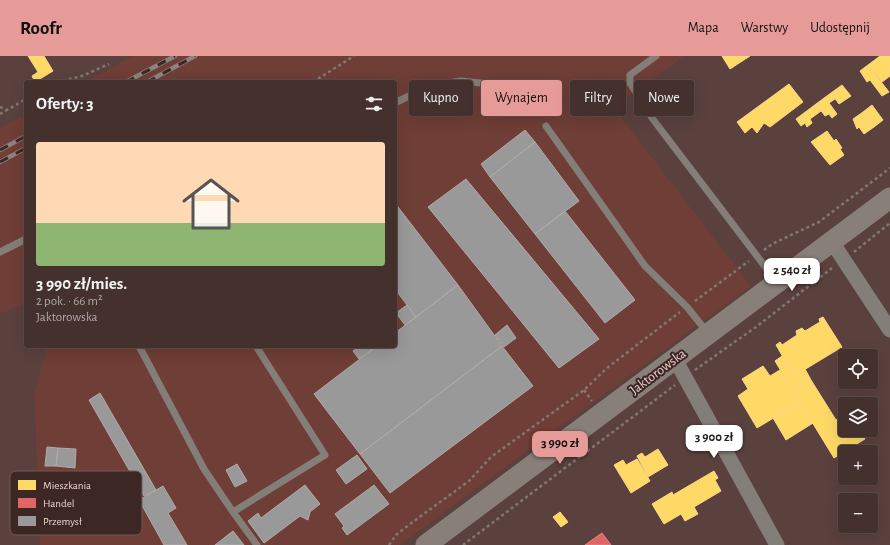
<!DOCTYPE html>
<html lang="pl">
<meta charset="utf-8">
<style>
body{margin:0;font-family:"Alegreya Sans",sans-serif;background:#4b3936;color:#f1f3f6;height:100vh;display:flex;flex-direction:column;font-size:15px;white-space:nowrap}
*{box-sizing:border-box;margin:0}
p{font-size:13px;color:#afa9aa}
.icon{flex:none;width:22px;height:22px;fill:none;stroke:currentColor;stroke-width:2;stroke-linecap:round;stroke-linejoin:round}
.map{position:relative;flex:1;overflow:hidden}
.panel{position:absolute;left:24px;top:24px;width:373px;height:268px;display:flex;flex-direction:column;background:#44312e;border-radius:4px;box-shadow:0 4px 16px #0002,0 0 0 1px #5c4c4a}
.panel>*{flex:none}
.top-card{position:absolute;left:409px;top:24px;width:380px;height:36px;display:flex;gap:8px}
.controls{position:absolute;left:838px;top:293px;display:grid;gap:8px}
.controls a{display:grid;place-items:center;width:40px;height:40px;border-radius:4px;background:#44312e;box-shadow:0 4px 16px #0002,0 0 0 1px #5c4c4a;font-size:20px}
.price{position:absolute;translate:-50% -34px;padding:0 9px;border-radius:8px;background:#fff;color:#222;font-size:13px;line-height:26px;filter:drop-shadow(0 1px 2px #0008)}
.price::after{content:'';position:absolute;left:50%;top:24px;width:12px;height:9px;margin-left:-6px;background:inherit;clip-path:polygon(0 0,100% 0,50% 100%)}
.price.on{background:#e69b98;color:#111}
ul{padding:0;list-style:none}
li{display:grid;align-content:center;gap:8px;height:212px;padding:0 12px}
li span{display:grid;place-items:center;height:124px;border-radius:4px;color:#555}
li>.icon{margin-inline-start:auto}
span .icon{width:72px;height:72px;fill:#fffc;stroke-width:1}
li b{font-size:17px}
h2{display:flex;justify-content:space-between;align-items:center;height:48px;padding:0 12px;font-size:17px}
.pill{padding:0 14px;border-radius:4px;background:#44312e;box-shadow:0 4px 16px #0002,0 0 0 1px #5c4c4a;font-size:14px;line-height:36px}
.pill.on{background:#e69b98;color:#111}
header{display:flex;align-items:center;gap:24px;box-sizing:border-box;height:56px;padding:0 20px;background:#e69b98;color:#111}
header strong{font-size:19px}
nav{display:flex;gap:22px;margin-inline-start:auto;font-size:14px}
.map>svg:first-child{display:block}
.built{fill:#6f3e36}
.homes{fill:#ffd966;stroke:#fad785}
.shops{fill:#e06666;stroke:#e48685}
.industry{fill:#999;stroke:#b2aaa8}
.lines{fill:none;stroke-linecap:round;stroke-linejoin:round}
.path{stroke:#827873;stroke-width:2.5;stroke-dasharray:3 3;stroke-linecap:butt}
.lane{stroke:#847e78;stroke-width:7}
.street{stroke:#847e78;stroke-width:15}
.secondary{stroke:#887f79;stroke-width:21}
.rail-casing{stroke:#8d827d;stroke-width:4.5}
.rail{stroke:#3c2724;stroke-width:3;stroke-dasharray:9;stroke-linecap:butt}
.labels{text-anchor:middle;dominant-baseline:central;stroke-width:4;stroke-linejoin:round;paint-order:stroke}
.street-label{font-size:14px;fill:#eed1cc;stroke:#3c2724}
.key{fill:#3c2724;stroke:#715a56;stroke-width:1}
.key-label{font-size:11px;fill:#eed1cc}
</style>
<header>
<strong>Roofr</strong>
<nav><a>Mapa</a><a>Warstwy</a><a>Udostępnij</a></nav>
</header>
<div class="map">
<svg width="890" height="489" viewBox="0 0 890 489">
<rect width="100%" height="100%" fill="#5a413e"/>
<path class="built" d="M 133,0 L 684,0 L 614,52 L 751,230 L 400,489 L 40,489 L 34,338 L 47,290 L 395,290 L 395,26 L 85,26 Z
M 26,58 L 26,246 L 8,255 L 0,257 L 0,72 Z"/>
<path class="homes" d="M 28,0 L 44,0 L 53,15 L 35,26 L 32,20 L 38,16 Z
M 722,0 L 750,0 L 730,13 Z
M 880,0 L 890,0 L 890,20 L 882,26 L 868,9 Z
M 868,9 L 889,36 L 882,40 L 870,24 L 867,26 L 860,15 Z
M 789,28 L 803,46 L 770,71 L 764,67 L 757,77 L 752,71 L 745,77 L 737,66 Z
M 842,29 L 851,40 L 839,48 L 831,37 Z
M 831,37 L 835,43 L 829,47 L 837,58 L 832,62 L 829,58 L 825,60 L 816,48 Z
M 816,48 L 821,55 L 810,63 L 812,67 L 807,71 L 805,67 L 801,70 L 796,63 Z
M 872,49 L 883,64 L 874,71 L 863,56 Z
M 863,56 L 874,71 L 864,78 L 859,71 L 857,73 L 853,63 Z
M 827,75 L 834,85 L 836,83 L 842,92 L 840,93 L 844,99 L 830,109 L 811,86 Z
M 823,261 L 842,291 L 794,320 L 776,289 L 780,286 L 782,289 L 797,279 L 796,275 L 802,272 L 805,275 L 820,266 L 819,263 Z
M 782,300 L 794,320 L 805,313 L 811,324 L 793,335 L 775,305 Z
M 763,310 L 770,320 L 780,314 L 800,346 L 757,372 L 738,340 L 748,333 L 742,323 Z
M 811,324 L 836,364 L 845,358 L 845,374 L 859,374 L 865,383 L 834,402 L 793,335 Z
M 800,346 L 813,367 L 786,384 L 773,362 Z
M 658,393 L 668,409 L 648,421 L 637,400 L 642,397 L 645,401 Z
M 637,403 L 650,425 L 631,437 L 614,409 L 623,404 L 626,409 Z
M 714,415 L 718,422 L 715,424 L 721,435 L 694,451 L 698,458 L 685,465 L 681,458 L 664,468 L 652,448 L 672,436 L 673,439 Z
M 560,456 L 568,466 L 561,471 L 553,461 Z"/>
<path class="shops" d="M 602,477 L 611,489 L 585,489 Z"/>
<path class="industry" d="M 525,74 L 535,86 L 490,121 L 481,108 Z
M 535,86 L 579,145 L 535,178 L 490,121 Z
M 466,123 L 599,283 L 559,312 L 428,151 Z
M 395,147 L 458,229 L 416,261 L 395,233 Z
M 565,155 L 635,244 L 605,267 L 535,178 Z
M 458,229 L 502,290 L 360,398 L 314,338 L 377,290 L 395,290 L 395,277 Z
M 407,249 L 416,261 L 405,269 L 396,257 Z
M 507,269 L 516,282 L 504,291 L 495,279 Z
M 360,290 L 377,290 L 359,303 L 353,295 Z
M 502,290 L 533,330 L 390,437 L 360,398 Z
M 100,337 L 156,434 L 144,440 L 89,344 Z
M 47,391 L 58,392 L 56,410 L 45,410 Z
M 58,392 L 76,393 L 75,412 L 56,410 Z
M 357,399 L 367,413 L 346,428 L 336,414 Z
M 237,408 L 247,425 L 235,431 L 226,414 Z
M 305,429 L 320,448 L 310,456 L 308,464 L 300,460 L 264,487 L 248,465 L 258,457 L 261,462 Z
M 374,429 L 389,448 L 347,479 L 342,472 L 344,470 L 335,458 Z
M 163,430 L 176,452 L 168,457 L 187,489 L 164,489 L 139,444 Z
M 233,475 L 244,489 L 215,489 Z"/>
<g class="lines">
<path class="path" d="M 57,26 L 82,20 L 109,8
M 313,26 L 354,0
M 0,51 L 7,54 L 26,43
M 0,58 L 7,54
M 764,194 L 774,187 L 819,166 L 890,112
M 854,196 L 890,167
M 695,245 L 749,205
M 695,314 L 756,271 L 832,212
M 584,334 L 592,345
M 389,489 L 396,479 L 414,465 L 469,425 L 491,401 L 584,334 L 607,312 L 680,256
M 463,489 L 675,329"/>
<path class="lane" d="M 656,0 L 630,19 L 630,27 L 652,62 L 776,225
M 395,47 L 429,30 L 461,25 L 509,30 L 522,40
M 546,70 L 645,210 L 687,251 L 707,276
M 0,196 L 26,183
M 139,290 L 204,413 L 233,456
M 256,290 L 325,399 L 233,456 L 257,489"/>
<path class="street" d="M 832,186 L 890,274
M 675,303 L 777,489"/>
<path class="secondary" d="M 426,489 L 890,142"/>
<defs>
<path id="rail" d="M 126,26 L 175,0
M 147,26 L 195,0
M 0,94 L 26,80
M 0,106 L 26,92"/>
</defs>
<use href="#rail" class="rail-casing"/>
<use href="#rail" class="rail"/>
</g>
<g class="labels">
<g class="street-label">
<text transform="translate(658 316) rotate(-37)">Jaktorowska</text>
</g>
</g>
<rect x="10" y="415" width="132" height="64" rx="6" class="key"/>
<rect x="18" y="424" width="18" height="10" fill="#ffd966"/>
<rect x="18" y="442" width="18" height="10" fill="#e06666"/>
<rect x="18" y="460" width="18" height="10" fill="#999"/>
<g class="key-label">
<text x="43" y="433">Mieszkania</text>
<text x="43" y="451">Handel</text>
<text x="43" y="469">Przemysł</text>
</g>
</svg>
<div class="controls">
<a><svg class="icon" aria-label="locate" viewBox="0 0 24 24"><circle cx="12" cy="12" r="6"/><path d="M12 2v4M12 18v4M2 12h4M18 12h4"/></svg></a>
<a><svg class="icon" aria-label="layers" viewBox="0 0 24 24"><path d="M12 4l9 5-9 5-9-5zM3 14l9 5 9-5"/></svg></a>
<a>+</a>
<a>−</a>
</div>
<b class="price" style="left:792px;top:236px">2 540 zł</b>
<b class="price" style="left:714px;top:403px">3 900 zł</b>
<b class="price on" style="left:560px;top:409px">3 990 zł</b>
<div class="top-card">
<a class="pill">Kupno</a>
<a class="pill on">Wynajem</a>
<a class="pill">Filtry</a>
<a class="pill">Nowe</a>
</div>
<section class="panel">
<h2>Oferty: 3<svg class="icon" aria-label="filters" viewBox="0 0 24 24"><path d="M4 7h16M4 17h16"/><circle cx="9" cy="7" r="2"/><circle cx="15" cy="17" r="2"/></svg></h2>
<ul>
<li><span style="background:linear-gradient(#ffd9b3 65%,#8fb573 0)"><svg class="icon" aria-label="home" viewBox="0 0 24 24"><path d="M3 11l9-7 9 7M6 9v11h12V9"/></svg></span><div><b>3 990 zł/mies.</b><p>2 pok. · 66 m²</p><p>Jaktorowska</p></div></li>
</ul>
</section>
</div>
